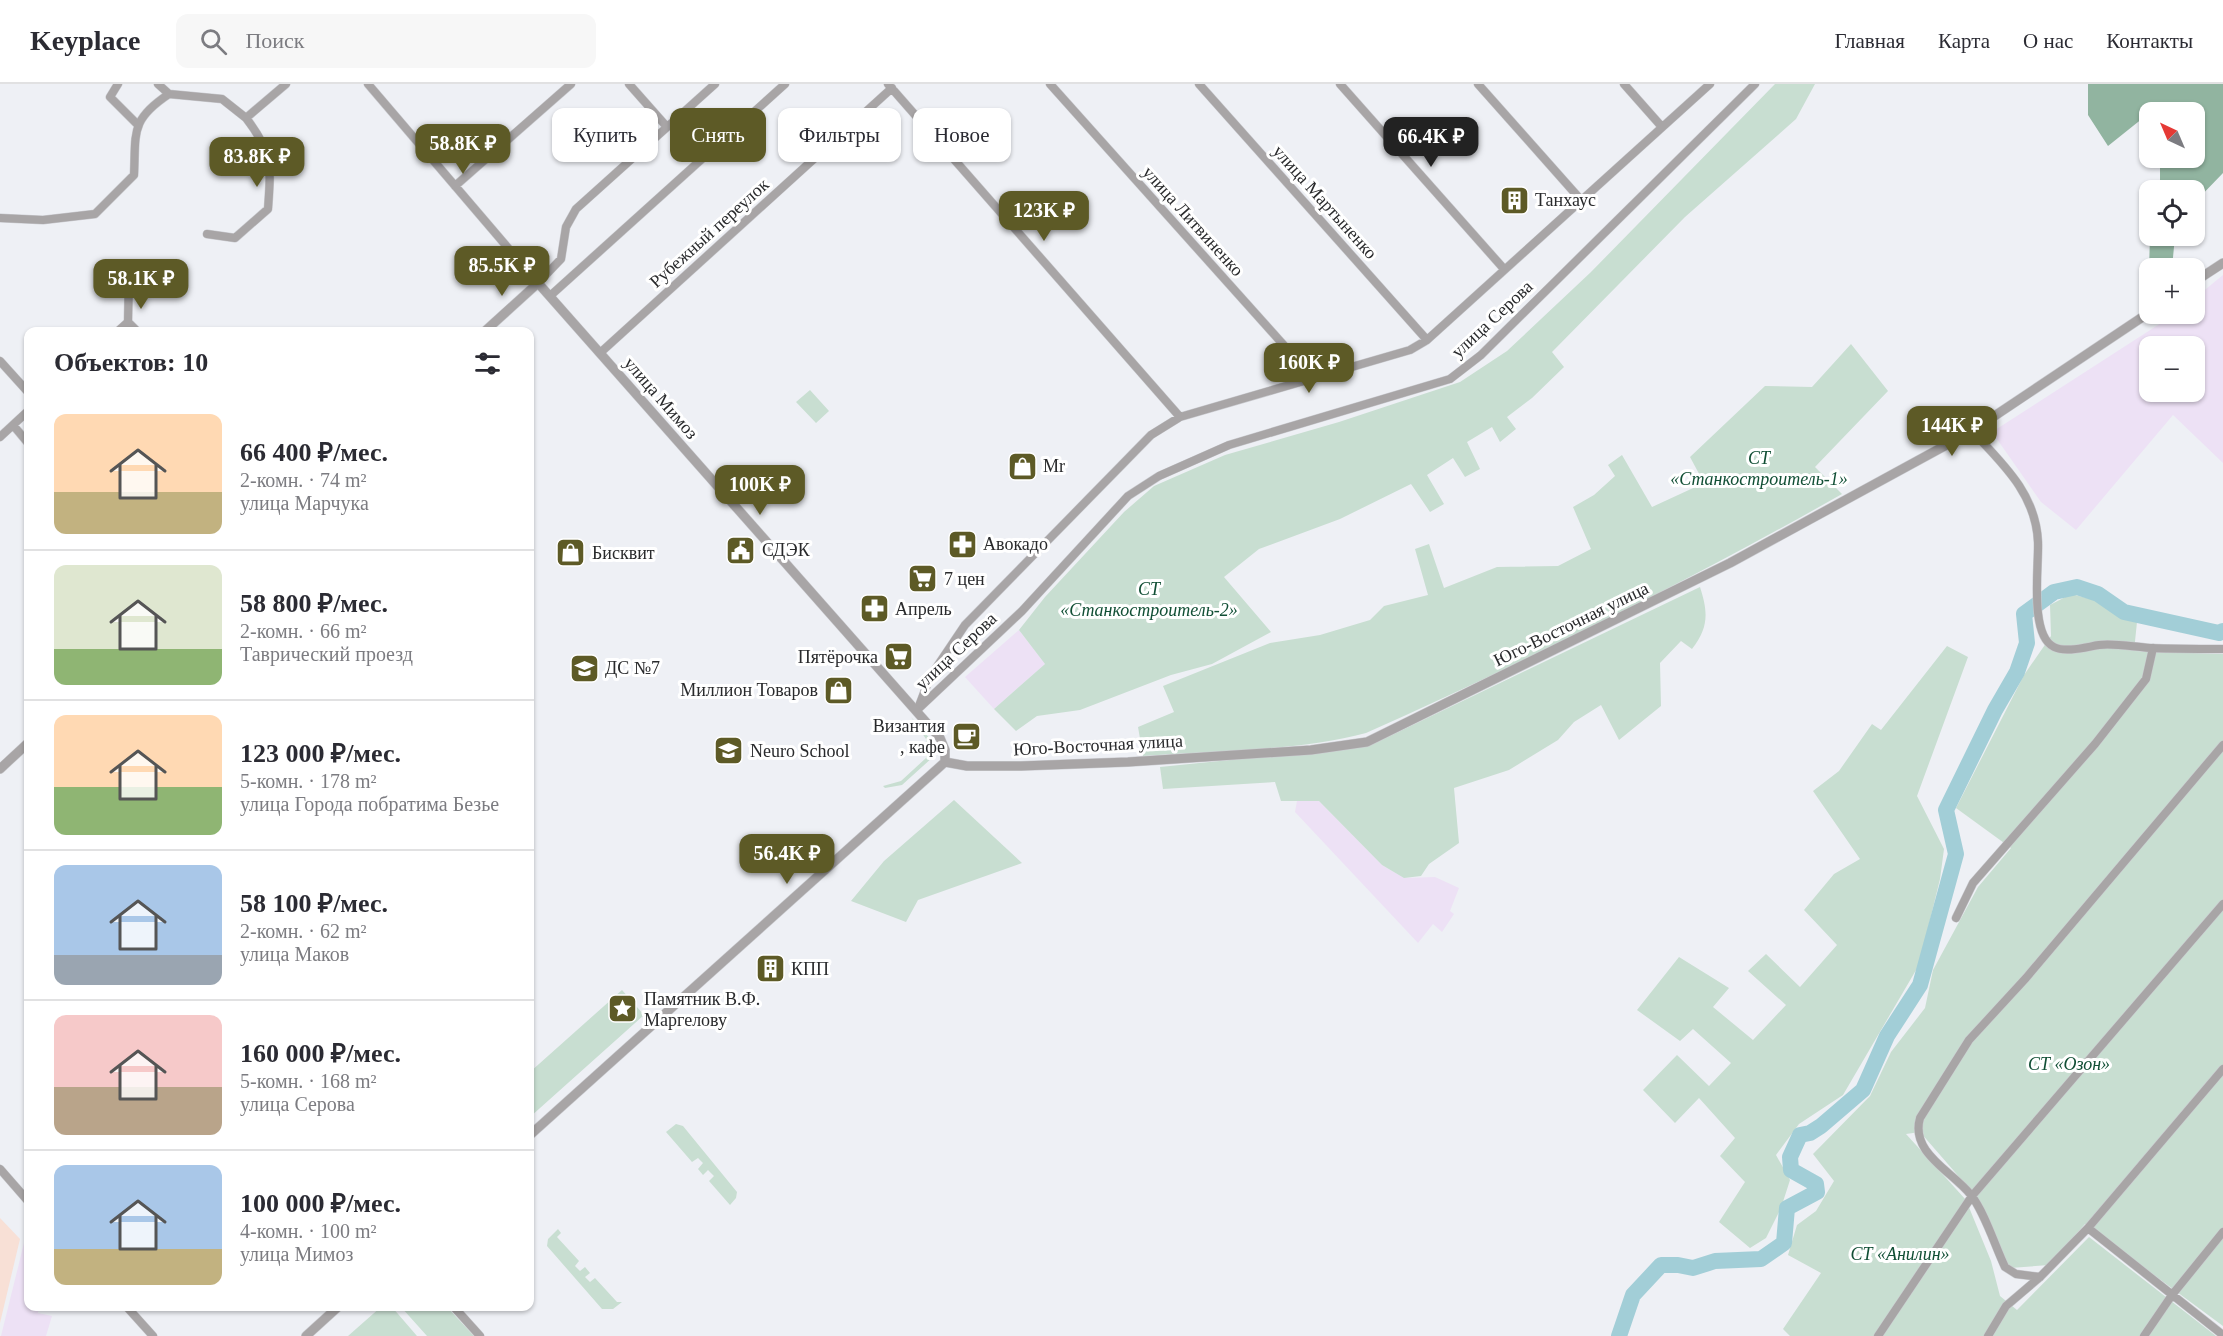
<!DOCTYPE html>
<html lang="ru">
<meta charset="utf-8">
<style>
body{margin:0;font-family:Georgia,serif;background:#f7f7f7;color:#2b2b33;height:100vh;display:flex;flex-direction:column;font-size:22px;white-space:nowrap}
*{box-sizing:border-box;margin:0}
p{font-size:20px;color:#7c7c81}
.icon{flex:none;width:33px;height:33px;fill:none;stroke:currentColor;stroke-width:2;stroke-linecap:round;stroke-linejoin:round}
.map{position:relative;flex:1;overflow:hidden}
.drawer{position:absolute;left:24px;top:243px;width:510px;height:984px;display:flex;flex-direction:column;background:#fff;border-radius:12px;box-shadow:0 2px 4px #0004}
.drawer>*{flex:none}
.guide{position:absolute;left:552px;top:24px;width:570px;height:54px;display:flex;gap:12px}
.needle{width:39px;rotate:316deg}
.fabs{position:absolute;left:2139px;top:18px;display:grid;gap:12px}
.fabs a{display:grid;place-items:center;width:66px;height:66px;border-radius:12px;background:#fff;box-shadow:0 2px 4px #0004;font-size:30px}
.price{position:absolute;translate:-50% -51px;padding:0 14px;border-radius:12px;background:#5d5a26;color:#fff;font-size:20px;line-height:39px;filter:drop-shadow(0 2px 3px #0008)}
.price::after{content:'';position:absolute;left:50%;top:36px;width:18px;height:14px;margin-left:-9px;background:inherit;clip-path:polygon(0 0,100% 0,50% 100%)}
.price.active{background:#222;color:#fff}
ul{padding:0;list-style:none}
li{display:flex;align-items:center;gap:18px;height:150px;padding:0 30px}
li+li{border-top:2px solid #e1e1e2}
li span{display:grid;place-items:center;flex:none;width:168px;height:120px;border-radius:12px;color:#555}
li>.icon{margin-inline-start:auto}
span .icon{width:72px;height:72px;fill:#fffc;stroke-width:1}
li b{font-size:26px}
h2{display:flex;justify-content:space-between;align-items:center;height:72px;padding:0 30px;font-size:26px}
.pill{padding:0 21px;border-radius:12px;background:#fff;box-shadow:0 2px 4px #0004;font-size:21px;line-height:54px}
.pill.active{background:#5d5a26;color:#fff}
header{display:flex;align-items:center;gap:36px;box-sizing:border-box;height:84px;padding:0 30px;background:#fff;border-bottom:2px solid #e1e1e2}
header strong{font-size:28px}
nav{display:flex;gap:33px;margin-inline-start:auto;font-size:21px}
.search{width:420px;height:54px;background:#f7f7f7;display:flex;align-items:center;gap:15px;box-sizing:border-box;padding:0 21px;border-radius:12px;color:#7c7c81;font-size:22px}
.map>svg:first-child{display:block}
.industrial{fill:#ede1f5;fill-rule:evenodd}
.medical{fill:#f8e0d6}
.green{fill:#c8ded1}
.forest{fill:#91b4a0}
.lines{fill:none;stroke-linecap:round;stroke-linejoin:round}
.river{stroke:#a2ced7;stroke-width:16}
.minor-casing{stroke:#cbccd1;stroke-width:9}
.tertiary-casing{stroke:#cbccd1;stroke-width:10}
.minor{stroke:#a8a5a6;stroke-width:8}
.tertiary{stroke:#a8a5a6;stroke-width:9}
.labels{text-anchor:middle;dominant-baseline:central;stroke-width:6;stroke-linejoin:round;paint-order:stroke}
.poi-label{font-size:18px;fill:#292a2c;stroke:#fff;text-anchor:start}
.street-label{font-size:18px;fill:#292a2c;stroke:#fff}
.park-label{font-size:18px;font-style:italic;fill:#114f35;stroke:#fff}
</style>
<header>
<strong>Keyplace</strong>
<div class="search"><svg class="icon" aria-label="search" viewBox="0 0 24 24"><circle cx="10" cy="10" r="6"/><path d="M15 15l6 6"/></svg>Поиск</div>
<nav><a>Главная</a><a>Карта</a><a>О нас</a><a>Контакты</a></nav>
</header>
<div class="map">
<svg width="2223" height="1252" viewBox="0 0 2223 1252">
<rect width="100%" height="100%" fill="#eef0f5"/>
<path class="industrial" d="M 2223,191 L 2223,379 L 2173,331 L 2076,446 L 2041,418 L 1992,348 L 2175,230 L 2194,230 L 2195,214 ZM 2150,262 L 2194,262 L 2194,308 L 2150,308 Z
M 1019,546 L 1045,580 L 994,625 L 965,593 Z
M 1297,717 L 1319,717 L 1382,781 L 1404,794 L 1435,793 L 1459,804 L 1450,827 L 1454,830 L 1442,848 L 1433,840 L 1418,859 L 1295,728 Z
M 28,1151 L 28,1222 L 39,1223 L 38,1229 L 52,1232 L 46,1252 L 1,1252 L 24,1159 Z"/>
<path class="medical" d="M 0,1134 L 20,1155 L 0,1239 Z"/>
<path class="green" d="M 1775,0 L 1815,0 L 1796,35 L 1685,133 L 1552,268 L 1564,283 L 1532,314 L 1507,333 L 1516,345 L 1500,358 L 1492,343 L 1467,358 L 1480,385 L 1465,393 L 1453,374 L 1427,391 L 1444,420 L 1430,428 L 1411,400 L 1340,435 L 1259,465 L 1224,493 L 1271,548 L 1212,580 L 1171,591 L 1080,626 L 1037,632 L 1016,647 L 994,625 L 1045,580 L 1019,546 L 1045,513 L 1124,428 L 1154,402 L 1225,371 L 1339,338 L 1460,298 L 1507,267 L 1591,188 Z
M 1851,260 L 1888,307 L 1815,383 L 1842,410 C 1687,498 1528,577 1366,649 C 1300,667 1212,667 1143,672 L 1138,643 L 1174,628 L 1163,602 L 1270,559 L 1320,551 L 1370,536 L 1384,522 L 1428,511 L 1415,465 L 1429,460 L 1444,504 L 1497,483 L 1558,482 L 1591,465 L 1573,423 L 1594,411 L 1615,392 L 1608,381 L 1622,371 L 1652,423 L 1704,399 L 1690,373 L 1765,302 L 1812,303 Z
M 810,306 L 829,327 L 816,339 L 796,318 Z
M 1700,503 C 1708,528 1709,543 1692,565 L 1681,557 L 1660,579 L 1661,622 L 1619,656 L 1601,621 L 1574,638 L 1558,656 L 1509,686 L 1454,704 L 1459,759 L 1429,780 L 1421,792 L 1404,794 L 1382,781 L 1319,717 L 1281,717 L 1275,698 L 1163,705 L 1160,683 L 1288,670 L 1305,671 L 1369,662 Z
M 2071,510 L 2095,516 L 2137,538 L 2134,567 L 2223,570 L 2223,1242 L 2085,1140 L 2049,1181 L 2010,1184 L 1999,1170 L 1974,1110 L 1920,1048 L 1906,1050 L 1966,1116 L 1991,1177 L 2000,1212 L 2017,1226 L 2089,1153 L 2216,1252 L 1790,1252 L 1783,1245 L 1821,1189 L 1788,1171 L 1797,1141 L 1816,1127 L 1834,1097 L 1813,1070 L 1870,1012 L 1891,968 L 1925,924 L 1933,886 L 1978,803 L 2011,764 L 1956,724 L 2024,591 L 2051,552 L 2050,521 Z
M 1947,562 L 1968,573 L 1917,712 L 1944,765 L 1940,795 L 1919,881 L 1843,1011 L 1799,1040 L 1776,1071 L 1790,1096 L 1781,1124 L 1766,1154 L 1750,1164 L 1719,1138 L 1745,1098 L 1720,1072 L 1735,1054 L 1699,1014 L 1675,1039 L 1643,1006 L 1677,971 L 1709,1002 L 1731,979 L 1693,945 L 1680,957 L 1637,926 L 1679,873 L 1729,904 L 1713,923 L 1753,956 L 1786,921 L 1748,887 L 1766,870 L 1800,903 L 1837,861 L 1804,826 L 1834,790 L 1860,775 L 1813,707 L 1839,687 L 1872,640 L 1881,646 Z
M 911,633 L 932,657 L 933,673 L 902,701 L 885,704 L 883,702 L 901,697 L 926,674 L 926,655 Z
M 954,716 L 1022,779 L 918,816 L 906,838 L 851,817 L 884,777 Z
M 622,906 L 644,931 L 530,1033 L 530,988 Z
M 676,1040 L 683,1042 L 737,1108 L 736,1114 L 730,1121 L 709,1097 L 714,1092 L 708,1086 L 703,1091 L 698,1085 L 703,1079 L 698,1074 L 692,1078 L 666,1048 Z
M 558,1145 L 561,1149 L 557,1153 L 579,1177 L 575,1182 L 580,1187 L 585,1183 L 590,1189 L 585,1193 L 590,1198 L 595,1194 L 617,1218 L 622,1218 L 613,1225 L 602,1225 L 547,1162 L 548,1155 Z
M 382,1222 L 392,1223 L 417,1252 L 348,1252 Z
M 401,1223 L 447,1223 L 474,1252 L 427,1252 Z"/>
<path class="forest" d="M 2088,0 L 2223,0 L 2223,89 L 2195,118 L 2194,106 L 2160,106 L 2160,74 L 2194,74 L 2194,28 L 2159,28 L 2158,22 L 2108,62 L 2088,31 Z
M 2150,152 L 2175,152 L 2172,184 L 2150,184 L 2148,218 Z"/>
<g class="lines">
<path class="river" d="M 1619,1252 L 1633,1211 L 1661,1181 L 1678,1181 L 1693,1184 L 1715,1177 L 1761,1175 L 1784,1159 L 1787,1124 L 1817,1108 L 1816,1100 L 1791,1086 L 1790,1073 L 1800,1051 L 1810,1049 L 1821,1042 L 1863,1006 L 1887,952 L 1920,901 L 1956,770 L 1946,726 L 1995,626 L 2017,588 L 2027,559 L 2024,530 L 2054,508 L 2077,503 L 2098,510 L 2124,528 L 2219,549 L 2223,547"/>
<defs>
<path id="minor" d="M 118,0 L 110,13 L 137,40
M 368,0 L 538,199 L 561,175 L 566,143 L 576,125 L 715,0
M 629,0 L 667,43
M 888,0 L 1180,333
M 1050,0 L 1314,295
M 1199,0 L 1427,256
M 1340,0 L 1504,185
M 1478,0 L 1581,116
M 1624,0 L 1662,43
M 169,10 L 222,15 L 246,34 L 286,0
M 455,102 L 571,0
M 0,134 L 43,136 L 95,130 L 134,91 C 136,48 130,36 169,10 L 158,0
M 207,150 L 235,154 L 268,125 C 271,82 273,69 246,34
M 550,212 L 785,0
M 128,238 L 138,248
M 117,248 L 128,238 L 129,189
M 600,269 L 892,4
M 0,277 L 28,308
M 13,341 L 28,359
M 1972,347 C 2003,380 2036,410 2038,458 C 2039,482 2029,551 2054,563 C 2066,569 2086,563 2099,561 C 2115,559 2133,563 2150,564 C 2174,565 2199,565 2223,565
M 0,353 L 28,327
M 919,622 L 930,593 L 965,541 L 1151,351 L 1180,333 L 1410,266 L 1427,256 L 1710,0
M 917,626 L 1022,527 L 1128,412 L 1159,392 L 1229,361 L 1450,295 L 1481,271 L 1755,0
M 1956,834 L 1973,799 L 2095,660 L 2146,595 L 2153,564
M 0,1085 L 28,1117
M 2088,1144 L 2223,1251
M 2040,1193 L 2016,1190 L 2005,1183 C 1995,1162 1985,1129 1971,1111 C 1952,1087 1910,1069 1920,1034 L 1969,956 L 2026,894 L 2223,661
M 126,1222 L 153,1252
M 453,1222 L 480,1252
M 1878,1252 L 1972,1112 L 2223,820
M 1988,1252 L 2006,1222 L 2040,1193 L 2088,1144 L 2223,985
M 2144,1252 L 2172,1211 L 2223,1148"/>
<path id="tertiary" d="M 2194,198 L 2223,179
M 484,248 L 538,199 L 940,654 L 945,666 L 945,678
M 945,678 L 967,682 L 1021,682 L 1128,678 L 1311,666 L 1367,658 L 1730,479 L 1972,347 L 2150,228
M 0,685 L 28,659
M 530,1051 L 945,678
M 306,1252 L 339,1222"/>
</defs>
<use href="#minor" class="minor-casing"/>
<use href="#tertiary" class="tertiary-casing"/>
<use href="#minor" class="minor"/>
<use href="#tertiary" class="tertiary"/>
</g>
<defs>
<symbol id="building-square" viewBox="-11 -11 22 22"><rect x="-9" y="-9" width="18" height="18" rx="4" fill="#5d5a26" stroke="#fff"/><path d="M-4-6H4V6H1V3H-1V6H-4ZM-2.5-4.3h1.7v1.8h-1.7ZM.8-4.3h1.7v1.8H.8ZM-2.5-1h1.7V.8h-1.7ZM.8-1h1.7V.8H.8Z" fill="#fff"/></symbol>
<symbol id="shop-square" viewBox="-11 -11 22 22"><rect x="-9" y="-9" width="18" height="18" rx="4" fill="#5d5a26" stroke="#fff"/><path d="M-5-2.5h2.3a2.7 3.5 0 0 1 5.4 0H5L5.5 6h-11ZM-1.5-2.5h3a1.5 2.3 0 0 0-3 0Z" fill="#fff"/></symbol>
<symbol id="pharmacy-square" viewBox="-11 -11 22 22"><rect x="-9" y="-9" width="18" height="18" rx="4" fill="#5d5a26" stroke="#fff"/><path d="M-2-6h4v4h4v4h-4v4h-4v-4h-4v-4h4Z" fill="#fff"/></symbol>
<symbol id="civic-square" viewBox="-11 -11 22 22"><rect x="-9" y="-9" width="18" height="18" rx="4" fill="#5d5a26" stroke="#fff"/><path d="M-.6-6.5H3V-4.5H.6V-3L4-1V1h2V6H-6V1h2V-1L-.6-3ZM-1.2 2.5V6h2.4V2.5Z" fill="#fff"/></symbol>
<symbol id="supermarket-square" viewBox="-11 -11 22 22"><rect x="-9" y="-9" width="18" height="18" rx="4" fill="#5d5a26" stroke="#fff"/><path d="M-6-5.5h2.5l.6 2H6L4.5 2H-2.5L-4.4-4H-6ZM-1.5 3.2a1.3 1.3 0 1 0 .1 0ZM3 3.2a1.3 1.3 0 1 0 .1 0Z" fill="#fff"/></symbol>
<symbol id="school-square" viewBox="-11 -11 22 22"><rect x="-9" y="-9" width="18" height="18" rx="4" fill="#5d5a26" stroke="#fff"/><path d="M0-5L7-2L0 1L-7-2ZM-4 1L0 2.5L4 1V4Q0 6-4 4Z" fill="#fff"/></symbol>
<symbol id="cafe-square" viewBox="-11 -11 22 22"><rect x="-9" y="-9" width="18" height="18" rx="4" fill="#5d5a26" stroke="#fff"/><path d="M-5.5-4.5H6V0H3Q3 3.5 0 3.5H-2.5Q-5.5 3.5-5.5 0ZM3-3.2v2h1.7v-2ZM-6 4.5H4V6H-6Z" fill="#fff"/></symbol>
<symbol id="sight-square" viewBox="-11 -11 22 22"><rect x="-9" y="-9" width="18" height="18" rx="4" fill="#5d5a26" stroke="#fff"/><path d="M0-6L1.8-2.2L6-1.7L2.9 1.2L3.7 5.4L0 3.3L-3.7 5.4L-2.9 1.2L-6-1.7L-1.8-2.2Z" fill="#fff"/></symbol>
</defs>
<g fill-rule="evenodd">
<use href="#building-square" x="1498" y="100" width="33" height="33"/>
<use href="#shop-square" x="1006" y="366" width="33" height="33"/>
<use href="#pharmacy-square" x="946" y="444" width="33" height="33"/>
<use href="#civic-square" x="724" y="450" width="33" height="33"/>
<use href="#shop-square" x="554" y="452" width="33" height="33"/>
<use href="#supermarket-square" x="906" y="478" width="33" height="33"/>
<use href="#pharmacy-square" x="858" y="508" width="33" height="33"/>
<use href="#supermarket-square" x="882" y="556" width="33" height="33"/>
<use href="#school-square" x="568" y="568" width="33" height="33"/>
<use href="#shop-square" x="822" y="590" width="33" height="33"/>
<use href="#cafe-square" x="950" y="636" width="33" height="33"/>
<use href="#school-square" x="712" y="650" width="33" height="33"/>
<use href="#building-square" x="754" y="868" width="33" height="33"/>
<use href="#sight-square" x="606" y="908" width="33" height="33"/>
</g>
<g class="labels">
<g class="poi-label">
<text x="1535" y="116">Танхаус</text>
<text x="1043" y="382">Mr</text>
<text x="983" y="460">Авокадо</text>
<text x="762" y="466">СДЭК</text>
<text x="592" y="469">Бисквит</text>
<text x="944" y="495">7 цен</text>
<text x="895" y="525">Апрель</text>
<text x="878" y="573" text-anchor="end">Пятёрочка</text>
<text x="605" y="584">ДС №7</text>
<text x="818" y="606" text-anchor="end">Миллион Товаров</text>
<text x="945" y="642" text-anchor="end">Византия<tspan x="945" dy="21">, кафе</tspan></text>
<text x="750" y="667">Neuro School</text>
<text x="791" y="885">КПП</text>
<text x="644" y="915">Памятник В.Ф.<tspan x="644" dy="21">Маргелову</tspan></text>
</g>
<g class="street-label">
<text transform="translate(1325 118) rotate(48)">улица Мартыненко</text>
<text transform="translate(1193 137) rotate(48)">улица Литвиненко</text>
<text transform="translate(709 149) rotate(-42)">Рубежный переулок</text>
<text transform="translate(1492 235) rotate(-43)">улица Серова</text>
<text transform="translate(661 314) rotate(49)">улица Мимоз</text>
<text transform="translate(1571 540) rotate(-26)">Юго-Восточная улица</text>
<text transform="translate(956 567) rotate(-43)">улица Серова</text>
<text transform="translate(1098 661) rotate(-3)">Юго-Восточная улица</text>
</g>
<g class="park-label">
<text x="1759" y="374">СТ<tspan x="1759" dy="21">«Станкостроитель-1»</tspan></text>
<text x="1149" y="505">СТ<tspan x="1149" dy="21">«Станкостроитель-2»</tspan></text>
<text x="2069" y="980">СТ «Озон»</text>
<text x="1900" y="1170">СТ «Анилин»</text>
</g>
</g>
</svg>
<div class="fabs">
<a><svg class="needle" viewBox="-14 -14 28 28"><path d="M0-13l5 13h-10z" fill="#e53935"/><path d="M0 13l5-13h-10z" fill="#7c7c81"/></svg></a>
<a><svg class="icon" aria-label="locate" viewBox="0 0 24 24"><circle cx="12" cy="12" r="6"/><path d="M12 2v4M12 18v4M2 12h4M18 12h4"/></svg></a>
<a>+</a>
<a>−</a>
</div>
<b class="price active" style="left:1431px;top:84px">66.4K ₽</b>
<b class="price" style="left:463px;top:91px">58.8K ₽</b>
<b class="price" style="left:257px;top:104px">83.8K ₽</b>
<b class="price" style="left:1044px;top:158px">123K ₽</b>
<b class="price" style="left:502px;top:213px">85.5K ₽</b>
<b class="price" style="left:141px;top:226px">58.1K ₽</b>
<b class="price" style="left:1309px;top:310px">160K ₽</b>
<b class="price" style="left:1952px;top:373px">144K ₽</b>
<b class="price" style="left:760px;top:432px">100K ₽</b>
<b class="price" style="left:787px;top:801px">56.4K ₽</b>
<div class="guide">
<a class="pill">Купить</a>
<a class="pill active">Снять</a>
<a class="pill">Фильтры</a>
<a class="pill">Новое</a>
</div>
<section class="drawer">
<h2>Объектов: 10<svg class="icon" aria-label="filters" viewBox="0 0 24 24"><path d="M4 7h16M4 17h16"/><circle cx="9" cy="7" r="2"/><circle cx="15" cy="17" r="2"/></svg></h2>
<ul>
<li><span style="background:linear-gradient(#ffd9b3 65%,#c2b280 0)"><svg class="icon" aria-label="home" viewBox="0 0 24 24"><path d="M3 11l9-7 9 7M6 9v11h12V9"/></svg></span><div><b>66 400 ₽/мес.</b><p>2-комн. · 74 m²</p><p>улица Марчука</p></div></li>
<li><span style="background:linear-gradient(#dfe7d0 70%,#8fb573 0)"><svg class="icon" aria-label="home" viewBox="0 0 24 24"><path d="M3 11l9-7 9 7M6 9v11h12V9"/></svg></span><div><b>58 800 ₽/мес.</b><p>2-комн. · 66 m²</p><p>Таврический проезд</p></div></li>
<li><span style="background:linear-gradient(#ffd9b3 60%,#8fb573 0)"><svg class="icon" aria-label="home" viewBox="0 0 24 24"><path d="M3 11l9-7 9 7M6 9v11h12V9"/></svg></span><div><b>123 000 ₽/мес.</b><p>5-комн. · 178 m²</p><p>улица Города побратима Безье</p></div></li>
<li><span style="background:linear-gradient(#a9c7e8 75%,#9aa5b1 0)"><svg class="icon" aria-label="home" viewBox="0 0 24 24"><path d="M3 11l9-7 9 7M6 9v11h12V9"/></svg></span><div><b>58 100 ₽/мес.</b><p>2-комн. · 62 m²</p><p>улица Маков</p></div></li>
<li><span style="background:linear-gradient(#f6c9c9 60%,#b9a48a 0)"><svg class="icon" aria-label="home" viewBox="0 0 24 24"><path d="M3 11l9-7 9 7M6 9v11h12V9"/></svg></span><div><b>160 000 ₽/мес.</b><p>5-комн. · 168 m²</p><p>улица Серова</p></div></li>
<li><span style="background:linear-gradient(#a9c7e8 70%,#c2b280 0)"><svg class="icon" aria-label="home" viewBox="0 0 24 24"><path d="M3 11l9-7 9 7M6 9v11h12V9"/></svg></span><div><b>100 000 ₽/мес.</b><p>4-комн. · 100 m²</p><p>улица Мимоз</p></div></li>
</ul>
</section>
</div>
